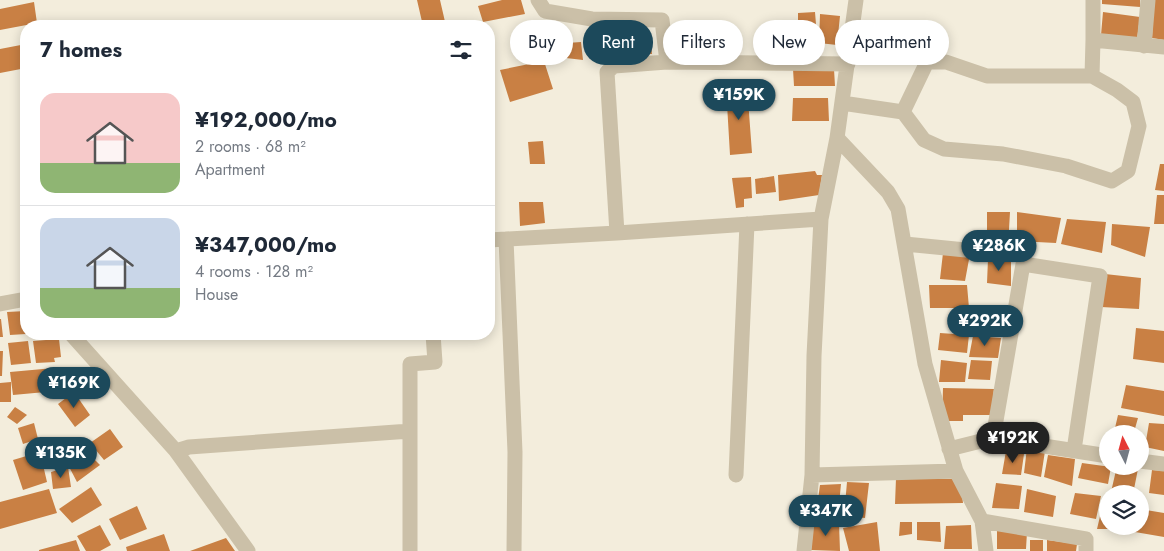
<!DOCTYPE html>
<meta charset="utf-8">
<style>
body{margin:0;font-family:Jost,sans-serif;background:#f6f6f7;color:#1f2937;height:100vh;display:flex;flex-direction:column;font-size:19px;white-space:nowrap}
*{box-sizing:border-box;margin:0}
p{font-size:16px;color:#747a83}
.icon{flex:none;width:28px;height:28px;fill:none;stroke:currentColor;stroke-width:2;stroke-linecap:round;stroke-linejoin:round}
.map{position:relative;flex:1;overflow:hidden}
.side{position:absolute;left:20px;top:20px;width:475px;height:320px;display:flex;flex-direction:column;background:#fff;border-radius:20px;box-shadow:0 2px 12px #0003}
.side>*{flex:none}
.top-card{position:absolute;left:510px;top:20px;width:475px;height:45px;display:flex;gap:10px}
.needle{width:32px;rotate:354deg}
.tools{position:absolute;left:1099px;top:425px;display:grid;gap:10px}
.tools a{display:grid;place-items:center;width:50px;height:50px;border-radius:50%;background:#fff;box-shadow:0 2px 12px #0003;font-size:25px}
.price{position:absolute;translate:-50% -42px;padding:0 11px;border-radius:18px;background:#1c495b;color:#fff;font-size:16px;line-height:32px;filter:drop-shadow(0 1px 2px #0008)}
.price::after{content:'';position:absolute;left:50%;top:30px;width:15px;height:11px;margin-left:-8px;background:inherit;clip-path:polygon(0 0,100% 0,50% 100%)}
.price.current{background:#222;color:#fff}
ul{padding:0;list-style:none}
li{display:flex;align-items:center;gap:15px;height:125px;padding:0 20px}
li+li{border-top:1px solid #e0e1e3}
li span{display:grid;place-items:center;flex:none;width:140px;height:100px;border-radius:15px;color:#555}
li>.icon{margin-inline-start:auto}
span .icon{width:60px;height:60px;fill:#fffc;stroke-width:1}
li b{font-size:21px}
h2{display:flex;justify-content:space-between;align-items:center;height:60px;padding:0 20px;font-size:21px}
.pill{padding:0 18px;border-radius:22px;background:#fff;box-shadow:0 2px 12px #0003;font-size:18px;line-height:45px}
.pill.current{background:#1c495b;color:#fff}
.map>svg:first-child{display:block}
.building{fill:#c98044}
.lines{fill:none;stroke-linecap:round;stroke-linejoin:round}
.minor{stroke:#cbc0a8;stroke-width:15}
</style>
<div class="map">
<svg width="1164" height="551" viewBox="0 0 1164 551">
<rect width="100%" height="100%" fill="#f3eddc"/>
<path class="building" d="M 417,0 L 440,0 L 446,26 L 423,26 Z
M 502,0 L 521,0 L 525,14 L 483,22 L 478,6 Z
M 1102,0 L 1140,0 L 1140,7 L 1102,4 Z
M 1154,0 L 1164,0 L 1164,40 L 1152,38 Z
M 34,2 L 37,23 L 0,30 L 0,9 Z
M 815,12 L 817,37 L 798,37 L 798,13 Z
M 1103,12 L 1140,17 L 1137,39 L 1101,35 Z
M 820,14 L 840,16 L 837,45 L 819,43 Z
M 615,30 L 650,33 L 652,54 L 614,53 Z
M 581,42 L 583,60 L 566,58 L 567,43 Z
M 26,44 L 26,68 L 0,73 L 0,49 Z
M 544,61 L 553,89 L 510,102 L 500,70 Z
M 793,69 L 834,69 L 835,86 L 794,86 Z
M 747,86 L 752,153 L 730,155 L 726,87 Z
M 793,98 L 828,98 L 829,121 L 792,121 Z
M 543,141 L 545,164 L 530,164 L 528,142 Z
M 1160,164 L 1164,164 L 1164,191 L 1155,190 Z
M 815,171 L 817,175 L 822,175 L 819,195 L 779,201 L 778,175 Z
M 774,176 L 776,192 L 756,194 L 755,179 Z
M 751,177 L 752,198 L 744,199 L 744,207 L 736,208 L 732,178 Z
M 1157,195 L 1164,195 L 1164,224 L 1154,224 Z
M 519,202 L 543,202 L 545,223 L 520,226 Z
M 987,212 L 1010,212 L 1008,247 L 987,246 Z
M 1017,212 L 1061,218 L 1056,243 L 1017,241 Z
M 1067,219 L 1106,222 L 1102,253 L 1061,244 Z
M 1112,224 L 1150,227 L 1145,257 L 1111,245 Z
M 943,253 L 970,254 L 965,281 L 940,279 Z
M 988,259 L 1011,261 L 1011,286 L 987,283 Z
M 1105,274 L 1141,278 L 1139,309 L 1101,307 Z
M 929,285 L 967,285 L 969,308 L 930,308 Z
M 986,309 L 985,335 L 971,333 L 973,310 Z
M 26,311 L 26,334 L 10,335 L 7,312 Z
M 992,311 L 1006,311 L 1006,329 L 992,329 Z
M 0,319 L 1,319 L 3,337 L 0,337 Z
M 1136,328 L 1164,331 L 1164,363 L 1133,359 Z
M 940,333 L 969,335 L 967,353 L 938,350 Z
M 973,336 L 1001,338 L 998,358 L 969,357 Z
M 59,339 L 61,357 L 54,358 L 55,362 L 36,363 L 33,341 Z
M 28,341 L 31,363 L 11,365 L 8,343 Z
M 0,351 L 3,351 L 2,376 L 0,376 Z
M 941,360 L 967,363 L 965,382 L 939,382 Z
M 971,360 L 992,361 L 990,380 L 968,379 Z
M 65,367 L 67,390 L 13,395 L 10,372 Z
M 11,382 L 11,402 L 0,402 L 0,383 Z
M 1126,385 L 1164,391 L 1164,416 L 1121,408 Z
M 943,388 L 994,389 L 991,415 L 963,415 L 963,421 L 942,421 Z
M 74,392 L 90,415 L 75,427 L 58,404 Z
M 15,407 L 27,415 L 17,424 L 7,417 Z
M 1118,415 L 1138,418 L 1134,432 L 1115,428 Z
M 34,423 L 38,439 L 23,444 L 18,428 Z
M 1149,423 L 1164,424 L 1164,451 L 1145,447 Z
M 110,429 L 123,447 L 104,460 L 90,443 Z
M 1027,448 L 1045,451 L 1041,477 L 1024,473 Z
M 84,449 L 100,465 L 77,482 L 65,459 Z
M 1006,451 L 1024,454 L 1021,475 L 1002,474 Z
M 40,452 L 47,482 L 23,490 L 13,460 Z
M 1048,455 L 1075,459 L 1072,486 L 1044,477 Z
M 1082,463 L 1111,467 L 1108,484 L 1078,478 Z
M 1117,466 L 1138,469 L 1133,494 L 1111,492 Z
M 68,467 L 71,487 L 53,489 L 51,472 Z
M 1152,470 L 1164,471 L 1164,495 L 1149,493 Z
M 896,478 L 960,479 L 963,503 L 895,504 Z
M 847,482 L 869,483 L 865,518 L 844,516 Z
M 996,483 L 1022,486 L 1019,509 L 992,508 Z
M 841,484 L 838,515 L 816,514 L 820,485 Z
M 91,487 L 102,505 L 72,523 L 59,509 Z
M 49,489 L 57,513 L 0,529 L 0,502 Z
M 1027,489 L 1056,496 L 1053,517 L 1024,512 Z
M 1075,493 L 1101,496 L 1096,519 L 1070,514 Z
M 137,506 L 147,529 L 120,540 L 109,519 Z
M 1102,508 L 1108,509 L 1108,526 L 1119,526 L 1119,529 L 1097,529 Z
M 1140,509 L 1164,513 L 1164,537 L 1135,532 L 1136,526 L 1140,526 Z
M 814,521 L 839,523 L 840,551 L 811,550 Z
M 877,522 L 880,551 L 849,551 L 843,528 Z
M 900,522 L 912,522 L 912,534 L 899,536 Z
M 917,522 L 940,522 L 941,542 L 917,540 Z
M 100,525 L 111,545 L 100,551 L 86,551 L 77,536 Z
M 971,525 L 972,549 L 944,549 L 946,526 Z
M 997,530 L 1027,532 L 1026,549 L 997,549 Z
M 164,534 L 170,551 L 127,551 L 126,547 Z
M 226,538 L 235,551 L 190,551 Z
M 76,540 L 80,551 L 39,551 L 39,550 Z
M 1030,540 L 1043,540 L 1043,551 L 1030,551 Z
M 1047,540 L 1077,544 L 1076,551 L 1047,551 Z"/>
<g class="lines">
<path class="minor" d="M 538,0 L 545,11 L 592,19 L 662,20 L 667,62 L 614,66 L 607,72 L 617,233
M 1093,0 L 1093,40 L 1164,47
M 1144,46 L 1148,0
M 667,62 L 848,64
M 1092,76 L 1093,40
M 842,103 L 903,112 L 924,140 L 944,149 L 1003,154 L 1066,166 L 1112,181 L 1128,171 L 1139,126 L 1133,102 L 1117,90 L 1092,76 L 987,76 L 946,62 L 927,62 L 903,112
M 837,138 L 888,192 L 898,209 L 925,364 L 956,471 L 982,521 L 986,551
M 506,239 L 515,452 L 514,551
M 489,240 L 617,233 L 821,219
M 905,244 L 996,253
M 0,304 L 26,299
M 71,334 L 176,451 L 248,551
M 993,438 L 1023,264 L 1100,276 L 1074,450
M 949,449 L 993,438 L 1108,456
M 176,451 L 189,447 L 410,431 L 410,364 L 435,362 L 433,334
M 1140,461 L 1164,464
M 736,475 L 747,224
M 812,475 L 956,471
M 982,521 L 1086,539 L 1086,551
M 410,551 L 410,431
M 804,551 L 812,475 L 814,356 L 821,219 L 837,138 L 856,0"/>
</g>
</svg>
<div class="tools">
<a><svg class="needle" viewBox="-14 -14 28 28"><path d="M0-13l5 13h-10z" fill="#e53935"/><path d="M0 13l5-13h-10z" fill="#747a83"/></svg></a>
<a><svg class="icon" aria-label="layers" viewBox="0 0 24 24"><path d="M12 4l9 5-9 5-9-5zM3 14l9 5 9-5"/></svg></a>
</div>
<b class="price" style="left:739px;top:121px">¥159K</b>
<b class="price" style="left:999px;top:272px">¥286K</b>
<b class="price" style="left:985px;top:347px">¥292K</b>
<b class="price" style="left:74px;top:409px">¥169K</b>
<b class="price current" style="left:1013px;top:464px">¥192K</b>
<b class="price" style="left:61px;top:479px">¥135K</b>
<b class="price" style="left:826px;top:537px">¥347K</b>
<div class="top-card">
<a class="pill">Buy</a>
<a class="pill current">Rent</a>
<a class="pill">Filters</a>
<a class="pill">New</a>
<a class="pill">Apartment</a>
</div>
<section class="side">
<h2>7 homes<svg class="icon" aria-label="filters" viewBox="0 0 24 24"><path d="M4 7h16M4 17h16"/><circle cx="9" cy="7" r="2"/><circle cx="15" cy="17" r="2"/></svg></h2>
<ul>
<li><span style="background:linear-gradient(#f6c9c9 70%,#8fb573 0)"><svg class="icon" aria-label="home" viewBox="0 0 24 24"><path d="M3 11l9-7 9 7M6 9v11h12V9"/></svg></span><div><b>¥192,000/mo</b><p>2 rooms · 68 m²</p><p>Apartment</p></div></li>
<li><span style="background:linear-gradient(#c9d6e8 70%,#8fb573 0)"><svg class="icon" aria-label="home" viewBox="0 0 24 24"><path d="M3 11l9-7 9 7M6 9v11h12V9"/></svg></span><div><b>¥347,000/mo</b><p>4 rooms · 128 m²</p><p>House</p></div></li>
</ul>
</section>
</div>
